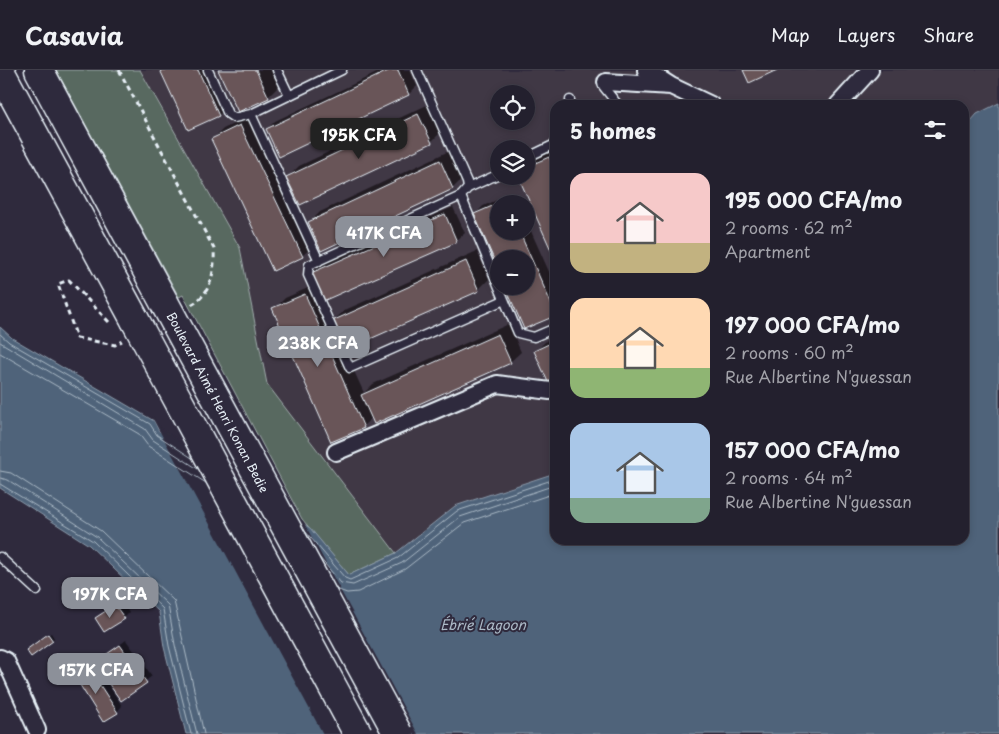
<!DOCTYPE html>
<meta charset="utf-8">
<style>
body{margin:0;font-family:"Playpen Sans",sans-serif;background:#2f2d3a;color:#f1f3f6;height:100vh;display:flex;flex-direction:column;font-size:19px;white-space:nowrap}
*{box-sizing:border-box;margin:0}
p{font-size:16px;color:#a3a3aa}
.icon{flex:none;width:28px;height:28px;fill:none;stroke:currentColor;stroke-width:2;stroke-linecap:round;stroke-linejoin:round}
.map{position:relative;flex:1;overflow:hidden}
.details{position:absolute;left:550px;top:30px;width:419px;height:445px;display:flex;flex-direction:column;background:#23202e;border-radius:15px;box-shadow:0 2px 8px #0003,0 0 0 1px #403e4a}
.details>*{flex:none}
.tools{position:absolute;left:490px;top:15px;display:grid;gap:10px}
.tools a{display:grid;place-items:center;width:45px;height:45px;border-radius:50%;background:#23202e;box-shadow:0 2px 8px #0003,0 0 0 1px #403e4a;font-size:25px}
.price{position:absolute;translate:-50% -42px;padding:0 11px;border-radius:10px;background:#8c9099;color:#fff;font-size:16px;line-height:32px;filter:drop-shadow(0 1px 2px #0008)}
.price::after{content:'';position:absolute;left:50%;top:30px;width:15px;height:11px;margin-left:-8px;background:inherit;clip-path:polygon(0 0,100% 0,50% 100%)}
.price.current{background:#222;color:#fff}
ul{padding:0;list-style:none}
li{display:flex;align-items:center;gap:15px;height:125px;padding:0 20px}
li span{display:grid;place-items:center;flex:none;width:140px;height:100px;border-radius:15px;color:#555}
li>.icon{margin-inline-start:auto}
span .icon{width:60px;height:60px;fill:#fffc;stroke-width:1}
li b{font-size:21px}
h2{display:flex;justify-content:space-between;align-items:center;height:60px;padding:0 20px;font-size:21px}
header{display:flex;align-items:center;gap:30px;box-sizing:border-box;height:70px;padding:0 25px;background:#23202e;border-bottom:1px solid #403e4a}
header strong{font-size:24px}
nav{display:flex;gap:28px;margin-inline-start:auto;font-size:18px}
.map>svg:first-child{display:block}
.built{fill:#403745;fill-rule:evenodd}
.green{fill:#596960;stroke:#a0adac}
.water{fill:#4f647a;stroke:#8c9cac}
.pier{fill:#2f2a3d}
.shadow{fill:#0007}
.lines{fill:none;stroke-linecap:round;stroke-linejoin:round}
.shore{stroke:#abb9c6;stroke-width:1}
.building{fill:#695558;stroke:#e8f1f8}
.lane-casing{stroke:#e8f1f8;stroke-width:11}
.street-casing{stroke:#e8f1f8;stroke-width:20}
.highway-casing{stroke:#e8f1f8;stroke-width:31}
.path{stroke:#e8f1f8;stroke-width:3;stroke-dasharray:5 4;stroke-linecap:butt}
.lane{stroke:#2f2a3d;stroke-width:8}
.street{stroke:#2f2a3d;stroke-width:16}
.highway{stroke:#2f2a3d;stroke-width:28}
.highway-bridge-casing{stroke:#e8f1f8;stroke-width:31;stroke-linecap:butt}
.highway-bridge{stroke:#2f2a3d;stroke-width:28}
.labels{text-anchor:middle;dominant-baseline:central;stroke-width:4;stroke-linejoin:round;paint-order:stroke}
.street-label{font-size:12px;fill:#e8f1f8;stroke:#2f2a3d}
.water-label{font-size:14px;font-style:italic;fill:#abb9c6;stroke:#2f2a3d}
</style>
<header>
<strong>Casavia</strong>
<nav><a>Map</a><a>Layers</a><a>Share</a></nav>
</header>
<div class="map">
<svg width="999" height="664" viewBox="0 0 999 664">
<rect width="100%" height="100%" fill="#2f2a3d"/>
<filter id="ink" filterUnits="userSpaceOnUse"><feTurbulence type="fractalNoise" baseFrequency=".02" numOctaves="2"/><feDisplacementMap in="SourceGraphic" scale="10" xChannelSelector="R" yChannelSelector="G"/><feConvolveMatrix kernelMatrix="1 2 1 2 8 2 1 2 1" color-interpolation-filters="sRGB"/></filter>
<g filter="url(#ink)">
<path class="built" d="M 140,0 L 999,0 L 999,33 L 977,44 L 964,57 L 964,35 L 555,35 L 555,403 L 455,436 L 396,483 L 267,314 L 240,178 ZM 499,24 L 526,24 L 526,51 L 499,51 ZM 499,79 L 526,79 L 526,106 L 499,106 ZM 499,134 L 526,134 L 526,161 L 499,161 ZM 499,189 L 526,189 L 526,216 L 499,216 Z"/>
<path class="green" d="M 56,0 L 140,0 L 240,178 L 267,314 L 396,483 L 349,505 L 302,449 L 183,225 L 179,227 Z"/>
<path class="water" d="M 999,33 L 999,664 L 186,664 L 164,577 L 159,542 L 89,475 L 0,418 L 0,257 L 12,268 L 154,351 L 159,361 L 310,458 L 349,505 L 396,483 L 455,436 L 555,403 L 555,470 L 964,470 L 964,59 L 977,44 Z"/>
<path class="pier" d="M 152,347 L 161,359 L 303,451 L 418,664 L 323,664 Z"/>
<path class="shadow" d="M 161,0 L 214,0 L 230,34 L 219,45 L 189,59 Z
M 219,0 L 271,0 L 279,16 L 268,27 Z
M 383,0 L 410,0 L 417,16 L 409,24 L 279,85 L 267,59 L 275,51 Z
M 429,34 L 442,61 L 431,72 L 288,107 L 299,96 Z
M 251,45 L 313,176 L 302,186 L 212,70 L 223,59 Z
M 555,79 L 555,186 L 526,106 L 526,94 L 529,91 Z
M 451,80 L 464,107 L 453,118 L 322,179 L 309,153 L 320,142 Z
M 514,123 L 519,134 L 499,134 L 499,161 L 526,161 L 526,150 L 555,215 L 555,245 L 526,216 L 526,189 L 475,145 L 483,136 Z
M 453,137 L 465,163 L 456,171 L 323,230 L 332,252 L 345,240 L 477,181 L 489,209 L 478,220 L 344,279 L 364,323 L 373,314 L 509,254 L 521,282 L 510,292 L 373,347 L 363,356 L 274,239 L 285,228 L 317,214 L 312,203 L 320,195 Z
M 555,266 L 555,308 L 536,281 L 547,270 Z
M 121,530 L 129,543 L 124,548 L 96,548 Z
M 51,563 L 54,568 L 52,570 L 29,578 Z
M 126,570 L 152,606 L 122,629 L 108,610 L 106,611 L 122,636 L 117,642 L 76,608 Z"/>
<g class="lines">
<path class="shore" d="M 0,264 L 9,272 L 150,354 L 157,365 L 192,388
M 0,272 L 145,359 L 153,370 L 198,399
M 0,283 L 139,364 L 148,376 L 206,413
M 0,401 L 11,403 L 101,461 L 174,531 L 204,664
M 0,408 L 8,410 L 97,467 L 168,535 L 175,575 L 197,664
M 0,414 L 93,471 L 163,539 L 169,576 L 191,664
M 305,461 L 345,508 L 350,510 L 398,488 L 457,441 L 555,409
M 319,487 L 341,513 L 353,515 L 402,493 L 460,447 L 555,415
M 336,519 L 347,523 L 358,522 L 405,499 L 464,453 L 555,423"/>
</g>
<path class="building" d="M 160,0 L 198,0 L 219,46 L 188,60 Z
M 218,0 L 256,0 L 269,28 L 238,42 Z
M 390,0 L 398,0 L 409,25 L 279,87 L 266,59 Z
M 743,0 L 777,0 L 749,13 Z
M 418,44 L 432,73 L 300,135 L 286,107 Z
M 240,55 L 303,187 L 273,201 L 211,69 Z
M 549,87 L 555,102 L 555,189 L 518,106 L 526,106 L 526,97 Z
M 440,90 L 453,119 L 321,181 L 308,152 Z
M 506,130 L 507,134 L 499,134 L 499,161 L 519,161 L 555,242 L 555,246 L 524,259 L 505,216 L 526,216 L 526,189 L 499,189 L 499,201 L 474,144 Z
M 445,144 L 457,172 L 323,231 L 311,203 Z
M 466,191 L 479,221 L 345,280 L 332,251 Z
M 305,224 L 364,358 L 331,372 L 272,238 Z
M 498,264 L 511,293 L 374,354 L 361,325 Z
M 555,271 L 555,309 L 548,312 L 534,281 Z
M 115,535 L 125,549 L 104,562 L 95,548 Z
M 48,564 L 53,571 L 31,587 L 26,580 Z
M 120,575 L 147,613 L 121,631 L 94,593 Z
M 89,598 L 118,643 L 103,652 L 75,607 Z"/>
<g class="lines">
<defs>
<path id="lane" d="M 208,0 L 228,44 L 234,48 L 251,44
M 277,0 L 289,25
M 417,0 L 467,112 L 468,118 L 461,126
M 603,16 L 618,35
M 570,35 L 570,30
M 526,88 L 555,74
M 468,118 L 499,104
M 319,191 L 251,44 L 342,0
M 504,230 L 350,298 L 308,205 L 309,195 L 461,126 L 518,263 L 534,267 L 555,258
M 0,487 L 37,521"/>
<path id="street" d="M 646,0 L 671,16 L 711,35
M 606,12 L 671,16
M 838,35 L 870,0
M 336,382 L 497,314 L 550,321 L 555,319
M 0,588 L 6,591 L 37,660"/>
<path id="highway" d="M 39,0 L 165,234
M 0,1 L 135,250"/>
</defs>
<use href="#lane" class="lane-casing"/>
<use href="#street" class="street-casing"/>
<use href="#highway" class="highway-casing"/>
<path class="path" d="M 119,0 L 214,179 C 215,200 212,224 191,235
M 109,252 L 69,210 L 58,214 L 77,268 L 115,275 L 122,271"/>
<use href="#lane" class="lane"/>
<use href="#street" class="street"/>
<use href="#highway" class="highway"/>
<defs>
<path id="highway-bridge" d="M 165,234 L 398,664
M 135,250 L 358,664"/>
</defs>
<use href="#highway-bridge" class="highway-bridge-casing"/>
<use href="#highway-bridge" class="highway-bridge"/>
</g>
</g>
<g class="labels">
<g class="street-label">
<text transform="translate(218 332) rotate(62)">Boulevard Aimé Henri Konan Bedie</text>
</g>
<g class="water-label">
<text x="483" y="554">Ébrié Lagoon</text>
</g>
</g>
</svg>
<div class="tools">
<a><svg class="icon" aria-label="locate" viewBox="0 0 24 24"><circle cx="12" cy="12" r="6"/><path d="M12 2v4M12 18v4M2 12h4M18 12h4"/></svg></a>
<a><svg class="icon" aria-label="layers" viewBox="0 0 24 24"><path d="M12 4l9 5-9 5-9-5zM3 14l9 5 9-5"/></svg></a>
<a>+</a>
<a>−</a>
</div>
<b class="price current" style="left:359px;top:90px">195K CFA</b>
<b class="price" style="left:384px;top:188px">417K CFA</b>
<b class="price" style="left:318px;top:298px">238K CFA</b>
<b class="price" style="left:110px;top:549px">197K CFA</b>
<b class="price" style="left:96px;top:625px">157K CFA</b>
<section class="details">
<h2>5 homes<svg class="icon" aria-label="filters" viewBox="0 0 24 24"><path d="M4 7h16M4 17h16"/><circle cx="9" cy="7" r="2"/><circle cx="15" cy="17" r="2"/></svg></h2>
<ul>
<li><span style="background:linear-gradient(#f6c9c9 70%,#c2b280 0)"><svg class="icon" aria-label="home" viewBox="0 0 24 24"><path d="M3 11l9-7 9 7M6 9v11h12V9"/></svg></span><div><b>195 000 CFA/mo</b><p>2 rooms · 62 m²</p><p>Apartment</p></div></li>
<li><span style="background:linear-gradient(#ffd9b3 70%,#8fb573 0)"><svg class="icon" aria-label="home" viewBox="0 0 24 24"><path d="M3 11l9-7 9 7M6 9v11h12V9"/></svg></span><div><b>197 000 CFA/mo</b><p>2 rooms · 60 m²</p><p>Rue Albertine N'guessan</p></div></li>
<li><span style="background:linear-gradient(#a9c7e8 75%,#7fa58c 0)"><svg class="icon" aria-label="home" viewBox="0 0 24 24"><path d="M3 11l9-7 9 7M6 9v11h12V9"/></svg></span><div><b>157 000 CFA/mo</b><p>2 rooms · 64 m²</p><p>Rue Albertine N'guessan</p></div></li>
</ul>
</section>
</div>
